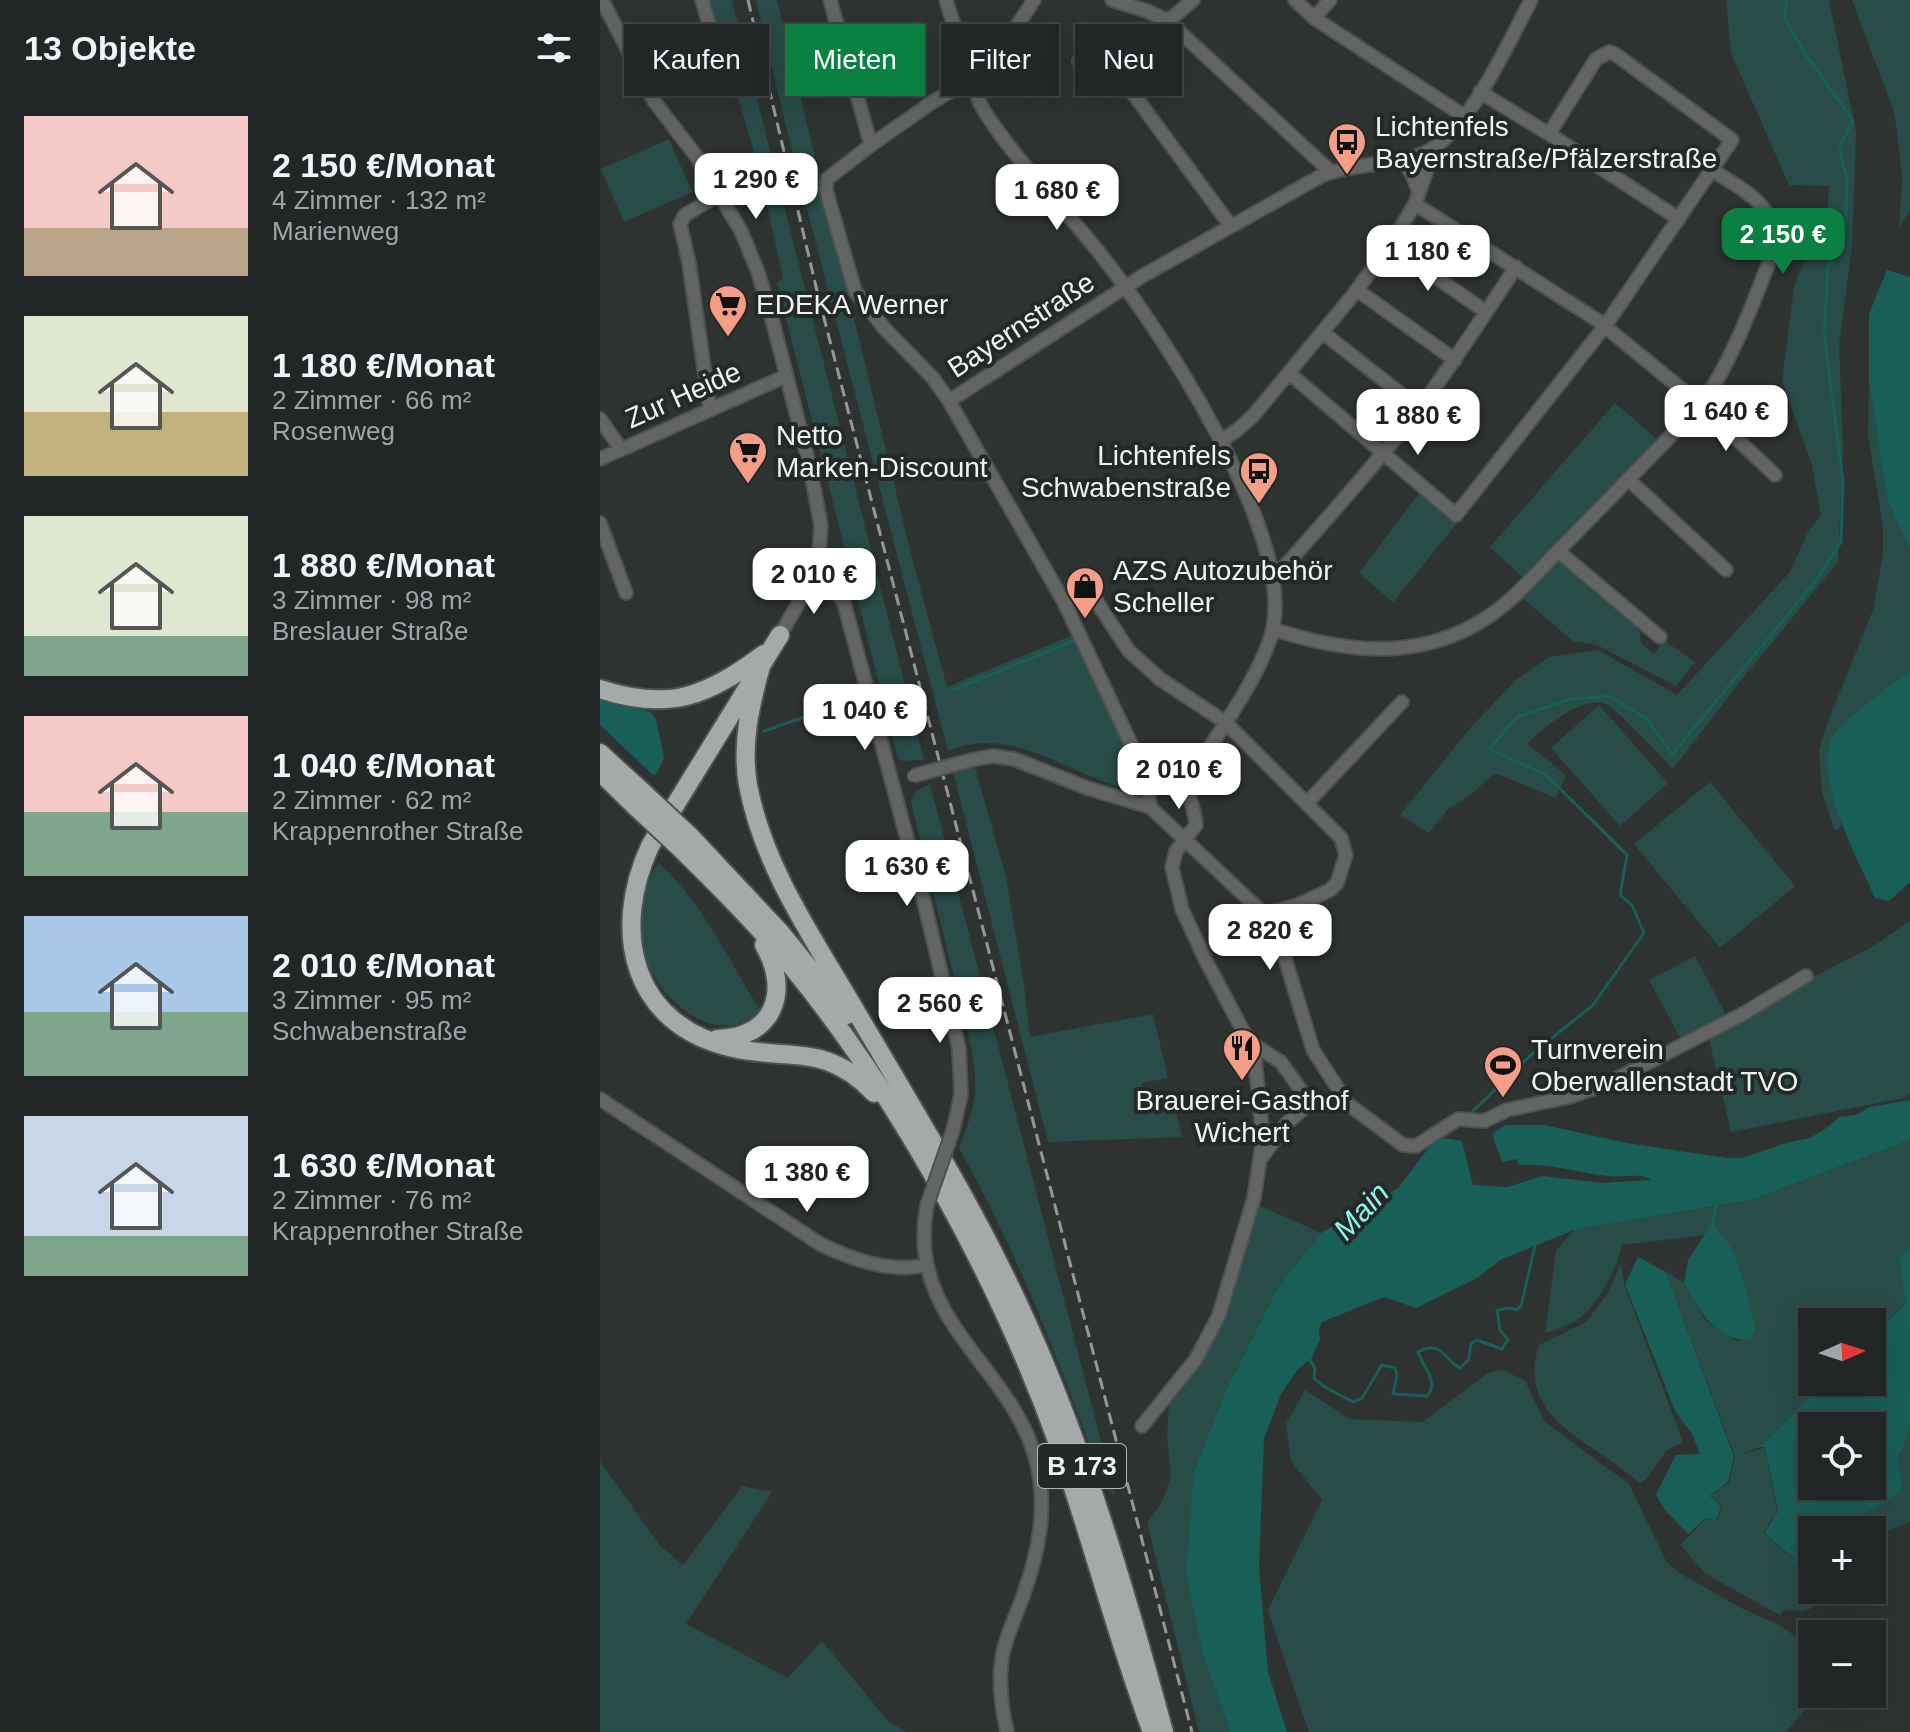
<!DOCTYPE html>
<html lang="de">
<meta charset="utf-8">
<style>
body{margin:0;font-family:Helvetica,sans-serif;background:#2a2e2e;color:#f1f3f6;height:100vh;display:flex;flex-direction:column;font-size:30px;white-space:nowrap}
*{box-sizing:border-box;margin:0}
p{font-size:26px;color:#a2a5a7}
.icon{flex:none;width:44px;height:44px;fill:none;stroke:currentColor;stroke-width:2;stroke-linecap:round;stroke-linejoin:round}
.map{position:relative;flex:1;overflow:hidden}
.details{display:flex;flex-direction:column;background:#222626;width:600px}
.details>*{flex:none}
.top-card{position:absolute;left:24px;top:24px;width:760px;height:72px;display:flex;gap:16px}
.needle{width:52px;rotate:87deg}
.controls{position:absolute;left:1198px;top:1308px;display:grid;gap:16px}
.controls a{display:grid;place-items:center;width:88px;height:88px;border-radius:0px;background:#222626;box-shadow:0 8px 32px #0002,0 0 0 2px #3f4343;font-size:40px}
.price{position:absolute;translate:-50% -68px;padding:0 18px;border-radius:16px;background:#fff;color:#222;font-size:26px;line-height:52px;filter:drop-shadow(0 2px 4px #0008)}
.price::after{content:'';position:absolute;left:50%;top:48px;width:24px;height:18px;margin-left:-12px;background:inherit;clip-path:polygon(0 0,100% 0,50% 100%)}
.price.active{background:#0b8043;color:#fff}
ul{padding:0;list-style:none}
li{display:flex;align-items:center;gap:24px;height:200px;padding:0 24px}
li span{display:grid;place-items:center;flex:none;width:224px;height:160px;border-radius:0px;color:#555}
li>.icon{margin-inline-start:auto}
span .icon{width:96px;height:96px;fill:#fffc;stroke-width:1}
li b{font-size:34px}
h2{display:flex;justify-content:space-between;align-items:center;height:96px;padding:0 24px;font-size:34px}
.tag{padding:0 28px;border-radius:0px;background:#222626;box-shadow:0 8px 32px #0002,0 0 0 2px #3f4343;font-size:28px;line-height:72px}
.tag.active{background:#0b8043;color:#fff}
main{display:flex;flex:1;min-height:0}
.map>svg:first-child{display:block}
.green{fill:#284c48}
.water{fill:#185f58;fill-rule:evenodd}
.lines{fill:none;stroke-linecap:round;stroke-linejoin:round}
.stream{stroke:#185f58;stroke-width:3}
.minor-casing{stroke:#4d5251;stroke-width:16}
.highway-casing{stroke:#4d5251;stroke-width:22}
.minor{stroke:#626564;stroke-width:12}
.highway{stroke:#a4aaa9;stroke-width:18}
.rail{stroke:#949898;stroke-width:3;stroke-dasharray:12 6;stroke-linecap:butt}
.minor-bridge-casing{stroke:#4d5251;stroke-width:16;stroke-linecap:butt}
.highway-bridge-casing{stroke:#4d5251;stroke-width:22;stroke-linecap:butt}
.minor-bridge{stroke:#626564;stroke-width:12}
.highway-bridge{stroke:#a4aaa9;stroke-width:18}
.labels{text-anchor:middle;dominant-baseline:central;stroke-width:8;stroke-linejoin:round;paint-order:stroke}
.shield{fill:#242928;stroke:#b3b6b6;stroke-width:2}
.shield-label{font-size:26px;font-weight:bold;fill:#f0f3f3}
.poi-label{font-size:28px;fill:#f0f3f3;stroke:#242928;text-anchor:start}
.street-label{font-size:28px;fill:#f0f3f3;stroke:#242928}
.water-label{font-size:30px;font-style:italic;fill:#8ef6e9;stroke:#242928}
</style>
<main>
<section class="details">
<h2>13 Objekte<svg class="icon" aria-label="filters" viewBox="0 0 24 24"><path d="M4 7h16M4 17h16"/><circle cx="9" cy="7" r="2"/><circle cx="15" cy="17" r="2"/></svg></h2>
<ul>
<li><span style="background:linear-gradient(#f6c9c9 70%,#b9a48a 0)"><svg class="icon" aria-label="home" viewBox="0 0 24 24"><path d="M3 11l9-7 9 7M6 9v11h12V9"/></svg></span><div><b>2 150 €/Monat</b><p>4 Zimmer · 132 m²</p><p>Marienweg</p></div></li>
<li><span style="background:linear-gradient(#dfe7d0 60%,#c2b280 0)"><svg class="icon" aria-label="home" viewBox="0 0 24 24"><path d="M3 11l9-7 9 7M6 9v11h12V9"/></svg></span><div><b>1 180 €/Monat</b><p>2 Zimmer · 66 m²</p><p>Rosenweg</p></div></li>
<li><span style="background:linear-gradient(#dfe7d0 75%,#7fa58c 0)"><svg class="icon" aria-label="home" viewBox="0 0 24 24"><path d="M3 11l9-7 9 7M6 9v11h12V9"/></svg></span><div><b>1 880 €/Monat</b><p>3 Zimmer · 98 m²</p><p>Breslauer Straße</p></div></li>
<li><span style="background:linear-gradient(#f6c9c9 60%,#7fa58c 0)"><svg class="icon" aria-label="home" viewBox="0 0 24 24"><path d="M3 11l9-7 9 7M6 9v11h12V9"/></svg></span><div><b>1 040 €/Monat</b><p>2 Zimmer · 62 m²</p><p>Krappenrother Straße</p></div></li>
<li><span style="background:linear-gradient(#a9c7e8 60%,#7fa58c 0)"><svg class="icon" aria-label="home" viewBox="0 0 24 24"><path d="M3 11l9-7 9 7M6 9v11h12V9"/></svg></span><div><b>2 010 €/Monat</b><p>3 Zimmer · 95 m²</p><p>Schwabenstraße</p></div></li>
<li><span style="background:linear-gradient(#c9d6e8 75%,#7fa58c 0)"><svg class="icon" aria-label="home" viewBox="0 0 24 24"><path d="M3 11l9-7 9 7M6 9v11h12V9"/></svg></span><div><b>1 630 €/Monat</b><p>2 Zimmer · 76 m²</p><p>Krappenrother Straße</p></div></li>
</ul>
</section>
<div class="map">
<svg width="1310" height="1732" viewBox="0 0 1310 1732">
<rect width="100%" height="100%" fill="#2e3332"/>
<path class="green" d="M 109,0 L 132,0 L 324,760 L 302,761 L 298,758 L 177,283 L 183,278 L 158,165 Z
M 156,0 L 177,0 L 312,558 L 347,687 L 475,634 L 541,780 L 543,795 C 525,789 507,783 490,776 C 445,757 398,729 348,751 L 194,159 Z
M 1126,0 L 1229,0 L 1256,132 L 1252,246 L 1239,345 L 1243,447 L 1238,562 L 1138,684 L 1073,769 C 1061,757 1017,709 1006,704 C 983,695 942,728 927,744 L 966,775 L 956,798 L 895,773 L 868,797 L 848,809 L 829,833 L 800,815 L 871,727 L 916,680 L 949,657 L 998,650 L 1077,695 L 1190,572 L 1208,532 L 1221,516 L 1212,465 L 1182,381 L 1194,287 L 1202,266 L 1226,246 L 1229,186 L 1189,185 L 1131,53 Z
M 1252,0 L 1310,0 L 1310,211 L 1299,228 L 1302,178 L 1297,129 L 1293,109 Z
M 69,139 L 92,192 L 24,222 L 1,169 Z
M 1269,382 L 1288,502 L 1310,549 L 1310,671 L 1251,716 L 1229,781 L 1242,826 L 1235,831 L 1222,793 L 1219,750 L 1227,724 L 1273,610 L 1283,555 L 1283,525 L 1268,436 Z
M 1015,403 L 1059,441 L 925,579 L 890,547 Z
M 821,490 L 858,522 L 793,602 L 759,573 Z
M 960,557 L 1038,624 L 1041,643 L 1054,654 L 1065,641 L 1095,662 L 1076,686 L 997,645 L 973,641 L 920,596 Z
M 999,705 L 1068,783 L 1020,826 L 951,748 Z
M 374,764 L 406,877 L 424,985 L 430,1037 L 553,1014 L 568,1078 L 542,1083 L 546,1106 L 574,1102 L 582,1137 L 448,1142 L 353,772 Z
M 1110,782 L 1195,886 L 1120,948 L 1034,844 Z
M 330,784 L 515,1495 L 504,1485 C 463,1371 419,1254 359,1148 C 375,1106 379,1097 372,1051 L 311,802 L 316,791 Z
M 58,863 C 101,899 130,963 160,1010 C 116,1055 53,994 41,947 C 33,919 44,887 58,863 Z
M 1310,921 L 1310,1093 L 1304,1098 L 1131,1132 L 1109,1039 L 1209,979 L 1272,947 Z
M 1095,956 L 1127,1017 L 1082,1041 L 1049,980 Z
M 1310,1140 L 1310,1246 L 1299,1259 L 1306,1302 L 1272,1336 L 1272,1322 L 1212,1322 L 1212,1382 L 1225,1382 L 1160,1447 L 1142,1454 L 1165,1448 L 1177,1511 L 1164,1532 L 1172,1541 L 1195,1559 L 1192,1562 L 1195,1568 L 1202,1566 L 1204,1557 L 1212,1552 L 1212,1590 L 1231,1590 C 1224,1598 1214,1610 1202,1611 C 1193,1611 1191,1608 1182,1612 L 1181,1616 L 1106,1574 L 1080,1545 L 1105,1519 L 1117,1520 L 1122,1506 L 1111,1496 L 1129,1483 L 1135,1457 L 1066,1272 L 1084,1283 L 1105,1320 L 1136,1341 L 1150,1340 L 1113,1223 L 1106,1235 L 1021,1245 C 1021,1263 996,1306 981,1317 C 970,1325 958,1329 945,1333 L 956,1251 L 974,1230 L 1151,1200 Z
M 656,1204 L 721,1233 L 678,1287 L 625,1392 L 594,1472 L 602,1651 L 630,1732 L 599,1732 L 547,1523 L 563,1500 L 571,1476 L 567,1437 L 569,1402 L 600,1361 Z
M 1021,1263 L 1024,1284 L 1083,1442 L 1066,1451 L 1047,1478 L 1040,1484 C 999,1442 914,1423 939,1345 L 986,1322 L 1008,1293 Z
M 903,1370 L 925,1381 L 945,1422 L 1029,1484 L 1066,1561 L 1078,1572 L 1141,1608 L 1181,1626 L 1212,1648 L 1212,1694 L 1218,1694 L 1186,1732 L 709,1732 L 668,1610 L 722,1500 L 691,1461 L 686,1424 L 705,1390 L 750,1419 L 822,1422 L 888,1373 Z
M 1310,1430 L 1310,1522 L 1283,1533 L 1272,1542 L 1272,1530 L 1234,1530 L 1240,1520 C 1263,1515 1287,1504 1303,1488 L 1297,1461 Z
M 0,1461 L 60,1546 L 83,1565 L 142,1486 L 172,1492 L 86,1624 L 188,1678 L 222,1641 L 288,1721 L 306,1732 L 0,1732 Z"/>
<path class="water" d="M 1287,270 L 1310,277 L 1310,549 L 1288,502 L 1269,382 L 1269,314 Z
M 1310,671 L 1310,882 L 1289,901 L 1275,898 C 1258,859 1219,790 1229,746 C 1234,723 1291,686 1310,671 Z
M 0,700 L 50,712 L 56,719 L 64,758 L 58,772 L 53,775 L 0,725 Z
M 1310,1100 L 1310,1140 L 1151,1200 L 974,1230 L 900,1260 L 879,1277 L 816,1308 L 784,1297 L 722,1322 L 719,1329 L 720,1340 L 711,1359 L 698,1369 L 681,1394 L 664,1438 L 659,1567 L 668,1672 L 687,1732 L 630,1732 L 602,1651 L 586,1572 L 594,1472 L 625,1392 L 678,1287 L 721,1233 L 798,1188 L 837,1137 L 862,1141 L 873,1185 L 907,1187 L 943,1176 L 1002,1183 L 1051,1180 C 1042,1172 1022,1178 1008,1176 C 978,1173 949,1163 919,1165 L 916,1159 L 902,1162 L 892,1134 L 906,1125 L 945,1125 L 1027,1143 L 1127,1158 L 1143,1158 L 1186,1143 L 1210,1138 L 1228,1127 L 1239,1117 L 1256,1115 L 1270,1107 Z
M 1113,1222 C 1118,1232 1126,1239 1131,1248 C 1143,1272 1149,1303 1156,1329 L 1150,1340 C 1116,1341 1099,1310 1084,1283 L 1088,1260 Z
M 1310,1246 L 1310,1430 L 1297,1461 L 1303,1488 C 1287,1504 1263,1515 1240,1520 L 1234,1530 L 1212,1530 L 1212,1551 L 1203,1557 L 1202,1566 L 1195,1567 L 1192,1562 L 1195,1559 C 1185,1549 1173,1543 1165,1532 L 1178,1511 L 1165,1447 L 1160,1447 L 1225,1382 L 1272,1382 L 1272,1336 L 1306,1303 L 1299,1259 ZM 1212,1426 L 1272,1426 L 1272,1486 L 1212,1486 Z
M 1038,1257 L 1066,1272 L 1134,1457 L 1128,1482 L 1110,1496 L 1121,1506 L 1116,1520 L 1105,1518 L 1088,1534 L 1065,1510 L 1056,1495 L 1076,1455 L 1100,1454 L 1092,1434 L 1075,1411 L 1025,1284 Z"/>
<g class="lines">
<path class="stream" d="M 353,690 L 471,642
M 284,691 L 297,690
M 164,731 L 254,700
M 870,1114 L 931,1055 L 993,1005 L 1044,933 L 1032,905 L 1020,895 L 1027,855 L 945,774 L 889,749 L 917,717 L 971,699 L 1009,696 L 1047,719 L 1072,754 L 1215,582 L 1241,542 L 1243,481 L 1224,333 L 1228,267 L 1245,241 L 1247,178 L 1239,149 L 1253,120 L 1208,58 L 1184,17 L 1187,0
M 1113,1222 L 1116,1206
M 709,1358 L 715,1369 L 714,1378 L 723,1386 L 753,1402 L 762,1398 L 782,1365 L 795,1368 L 797,1376 L 793,1394 L 827,1396 C 840,1383 823,1367 818,1352 C 842,1339 844,1360 860,1368 L 869,1359 L 871,1344 L 877,1340 L 902,1349 L 908,1340 L 900,1330 L 897,1310 L 910,1308 L 917,1310 L 921,1306 L 935,1246"/>
<defs>
<path id="minor" d="M 2,0 L 54,101 L 96,156 L 141,231 L 158,272 L 172,319 L 210,467 L 221,526 L 219,553 L 213,578 L 180,635
M 102,0 L 126,82
M 230,0 L 271,145
M 346,0 C 353,23 361,46 369,69 C 373,82 376,97 383,109 C 416,162 463,206 501,255 C 561,330 693,532 673,628 C 664,671 616,737 591,775 C 584,794 595,806 596,825 L 576,851 L 572,867 L 582,909 L 605,959 L 648,1040 L 655,1060 L 663,1139 L 654,1198 L 619,1315 L 596,1359 L 542,1426
M 434,0 L 389,68 L 331,103 L 271,145 L 227,179 L 226,190 L 255,291 L 285,329 L 333,378 L 349,401 L 464,602 L 539,761 L 548,788 L 550,807
M 512,0 L 547,11 L 568,21 L 731,172
M 695,0 L 714,18 L 864,116
M 714,18 L 730,0
M 568,21 L 593,0
M 479,61 L 517,77 L 529,88 L 630,225
M 880,92 L 949,134 L 1079,219
M 802,159 L 812,174 L 818,190
M 815,204 L 997,320 L 1101,405 L 1175,475
M 790,245 L 886,312
M 757,290 L 855,360
M 722,332 L 819,408
M 689,373 L 856,515 L 1005,326 L 1132,140 L 1015,54 L 1009,52 L 996,59 L 949,134
M 349,401 L 544,275 L 721,176 C 751,164 786,165 817,156 C 865,142 908,43 931,0
M 110,410 L 89,263 L 80,224 L 85,215 L 120,194
M 0,419 L 21,449
M 621,441 L 636,431 L 653,416 L 753,295 L 790,245 L 815,204 L 830,161 L 831,150
M 0,459 L 186,376
M 1029,480 L 1126,570
M 0,523 L 26,593
M 958,551 L 1060,637
M 674,575 L 686,565 C 731,514 776,464 818,410 C 853,364 884,315 916,267
M 213,578 L 235,590 L 244,603 L 325,906 L 359,1048 L 361,1095 L 353,1130
M 464,602 L 489,590 L 529,651 L 560,679 L 625,722 L 741,838 L 746,855 L 737,883 L 730,890 L 698,905 L 677,932
M 673,629 C 754,656 834,662 904,605 C 928,585 947,561 969,540 C 1013,495 1057,450 1101,405 C 1134,358 1152,305 1173,252 C 1180,206 1146,192 1112,170
M 371,760 L 393,756 L 414,759 L 487,788 L 550,807 L 664,914 L 677,932 L 713,1050 L 748,1104 L 803,1145 L 816,1146 L 858,1119 L 884,1121 L 907,1110 L 973,1096 L 1012,1081 L 1141,1015 L 1206,976
M 708,802 L 802,702
M 664,914 L 698,905
M 648,1041 L 681,1062 L 710,1103
M 0,1099 L 220,1244 C 253,1260 290,1273 327,1265
M 710,1103 L 748,1104
M 662,1157 L 687,1123 L 710,1103
M 327,1205 C 305,1321 410,1363 436,1460 C 448,1506 439,1552 423,1596 C 415,1619 403,1642 401,1666 C 399,1688 402,1710 407,1732"/>
<path id="highway" d="M 180,635 L 50,846 C 11,931 31,1025 133,1048 C 192,1061 226,1043 274,1093
M 161,666 C 150,706 141,744 148,785 C 163,866 213,938 254,1008 C 315,1112 379,1215 428,1325 C 486,1455 527,1595 564,1732
M 0,689 C 70,712 107,696 164,654
M 0,753 L 46,795
M 0,772 L 38,809
M 89,835 L 180,932 L 247,1015
M 81,849 C 120,887 159,926 193,968 C 303,1103 402,1286 460,1449 C 493,1543 517,1639 552,1732
M 117,1039 C 174,1038 191,991 164,945"/>
</defs>
<use href="#minor" class="minor-casing"/>
<use href="#highway" class="highway-casing"/>
<use href="#minor" class="minor"/>
<use href="#highway" class="highway"/>
<path class="rail" d="M 148,0 L 218,295 L 592,1732"/>
<defs>
<path id="minor-bridge" d="M 313,776 L 371,760
M 327,1205 L 353,1130"/>
<path id="highway-bridge" d="M 46,795 L 89,835
M 38,809 L 81,849"/>
</defs>
<use href="#minor-bridge" class="minor-bridge-casing"/>
<use href="#highway-bridge" class="highway-bridge-casing"/>
<use href="#minor-bridge" class="minor-bridge"/>
<use href="#highway-bridge" class="highway-bridge"/>
</g>
<defs>
<symbol id="bus-pin" viewBox="-11 -11 22 30"><path d="M0 17L-7.5 6A9.5 9.5 0 1 1 7.5 6Z" fill="#f49e87" stroke="#242928"/><path d="M-5-6H5V4H4V6H2V4H-2V6H-4V4H-5ZM-3.5-4V0h7V-4ZM-3.5 1.2v1.5H-2V1.2ZM2 1.2v1.5H3.5V1.2Z" fill="#111"/></symbol>
<symbol id="supermarket-pin" viewBox="-11 -11 22 30"><path d="M0 17L-7.5 6A9.5 9.5 0 1 1 7.5 6Z" fill="#f49e87" stroke="#242928"/><path d="M-6-5.5h2.5l.6 2H6L4.5 2H-2.5L-4.4-4H-6ZM-1.5 3.2a1.3 1.3 0 1 0 .1 0ZM3 3.2a1.3 1.3 0 1 0 .1 0Z" fill="#111"/></symbol>
<symbol id="shop-pin" viewBox="-11 -11 22 30"><path d="M0 17L-7.5 6A9.5 9.5 0 1 1 7.5 6Z" fill="#f49e87" stroke="#242928"/><path d="M-5-2.5h2.3a2.7 3.5 0 0 1 5.4 0H5L5.5 6h-11ZM-1.5-2.5h3a1.5 2.3 0 0 0-3 0Z" fill="#111"/></symbol>
<symbol id="restaurant-pin" viewBox="-11 -11 22 30"><path d="M0 17L-7.5 6A9.5 9.5 0 1 1 7.5 6Z" fill="#f49e87" stroke="#242928"/><path d="M-5-6h1v4h1v-4h1v4h1v-4h1v5L-1.5 .5V6h-2V.5L-5-1ZM5-6V6H3V1.5H1.5Q1.5-4 5-6Z" fill="#111"/></symbol>
<symbol id="stadium-pin" viewBox="-11 -11 22 30"><path d="M0 17L-7.5 6A9.5 9.5 0 1 1 7.5 6Z" fill="#f49e87" stroke="#242928"/><path d="M0-5a6.5 5 0 1 0 0 10a6.5 5 0 1 0 0-10ZM-3.5-1.8h7v3.6h-7Z" fill="#111"/></symbol>
</defs>
<g fill-rule="evenodd">
<use href="#bus-pin" x="725" y="120" width="44" height="60"/>
<use href="#supermarket-pin" x="106" y="282" width="44" height="60"/>
<use href="#supermarket-pin" x="126" y="429" width="44" height="60"/>
<use href="#bus-pin" x="637" y="449" width="44" height="60"/>
<use href="#shop-pin" x="463" y="564" width="44" height="60"/>
<use href="#restaurant-pin" x="620" y="1026" width="44" height="60"/>
<use href="#stadium-pin" x="881" y="1043" width="44" height="60"/>
</g>
<g class="labels">
<rect class="shield" x="438" y="1444" width="88" height="44" rx="6"/>
<g class="shield-label">
<text x="482" y="1466">B 173</text>
</g>
<g class="poi-label">
<text x="775" y="126">Lichtenfels<tspan x="775" dy="32">Bayernstraße/Pfälzerstraße</tspan></text>
<text x="156" y="304">EDEKA Werner</text>
<text x="176" y="435">Netto<tspan x="176" dy="32">Marken-Discount</tspan></text>
<text x="631" y="455" text-anchor="end">Lichtenfels<tspan x="631" dy="32">Schwabenstraße</tspan></text>
<text x="513" y="570">AZS Autozubehör<tspan x="513" dy="32">Scheller</tspan></text>
<text x="931" y="1049">Turnverein<tspan x="931" dy="32">Oberwallenstadt TVO</tspan></text>
<text x="642" y="1100" text-anchor="middle">Brauerei-Gasthof<tspan x="642" dy="32">Wichert</tspan></text>
</g>
<g class="street-label">
<text transform="translate(421 325) rotate(-33)">Bayernstraße</text>
<text transform="translate(83 395) rotate(-24)">Zur Heide</text>
</g>
<g class="water-label">
<text transform="translate(761 1211) rotate(-47)">Main</text>
</g>
</g>
</svg>
<div class="controls">
<a><svg class="needle" viewBox="-14 -14 28 28"><path d="M0-13l5 13h-10z" fill="#e53935"/><path d="M0 13l5-13h-10z" fill="#a2a5a7"/></svg></a>
<a><svg class="icon" aria-label="locate" viewBox="0 0 24 24"><circle cx="12" cy="12" r="6"/><path d="M12 2v4M12 18v4M2 12h4M18 12h4"/></svg></a>
<a>+</a>
<a>−</a>
</div>
<b class="price" style="left:156px;top:221px">1 290 €</b>
<b class="price" style="left:457px;top:232px">1 680 €</b>
<b class="price active" style="left:1183px;top:276px">2 150 €</b>
<b class="price" style="left:828px;top:293px">1 180 €</b>
<b class="price" style="left:1126px;top:453px">1 640 €</b>
<b class="price" style="left:818px;top:457px">1 880 €</b>
<b class="price" style="left:214px;top:616px">2 010 €</b>
<b class="price" style="left:265px;top:752px">1 040 €</b>
<b class="price" style="left:579px;top:811px">2 010 €</b>
<b class="price" style="left:307px;top:908px">1 630 €</b>
<b class="price" style="left:670px;top:972px">2 820 €</b>
<b class="price" style="left:340px;top:1045px">2 560 €</b>
<b class="price" style="left:207px;top:1214px">1 380 €</b>
<div class="top-card">
<a class="tag">Kaufen</a>
<a class="tag active">Mieten</a>
<a class="tag">Filter</a>
<a class="tag">Neu</a>
</div>
</div>
</main>
